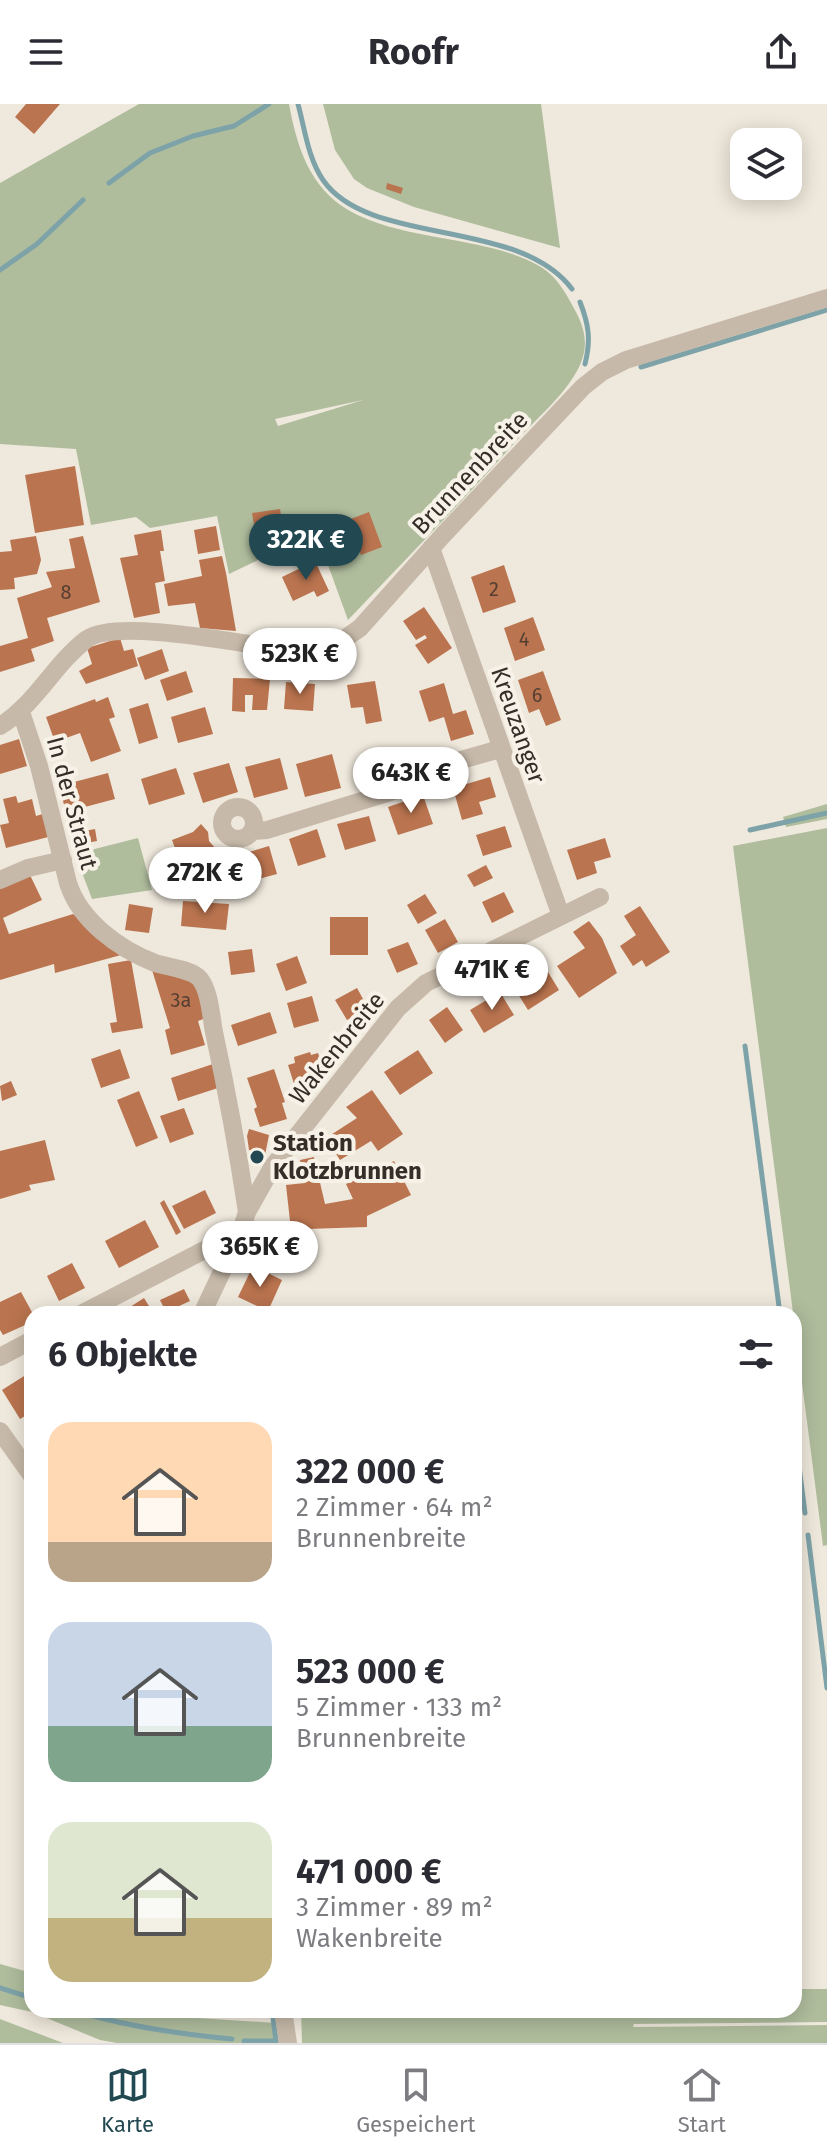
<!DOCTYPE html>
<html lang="de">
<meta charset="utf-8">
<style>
body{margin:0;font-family:"Fira Sans",sans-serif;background:#f2f2f3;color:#2b2b33;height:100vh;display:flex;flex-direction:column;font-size:30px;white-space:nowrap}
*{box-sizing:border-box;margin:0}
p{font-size:26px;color:#7c7c81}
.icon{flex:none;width:44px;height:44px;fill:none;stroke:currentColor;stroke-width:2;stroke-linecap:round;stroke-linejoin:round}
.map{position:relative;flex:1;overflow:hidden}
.sheet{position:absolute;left:24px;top:1202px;width:778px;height:712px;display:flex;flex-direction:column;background:#fff;border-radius:24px;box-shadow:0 4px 20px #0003}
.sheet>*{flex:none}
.fabs{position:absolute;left:730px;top:24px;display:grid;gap:16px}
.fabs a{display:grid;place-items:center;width:72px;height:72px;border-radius:16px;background:#fff;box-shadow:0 4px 20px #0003;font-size:40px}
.price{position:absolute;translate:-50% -68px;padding:0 18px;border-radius:28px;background:#fff;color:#222;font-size:26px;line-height:52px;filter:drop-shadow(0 2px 4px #0008)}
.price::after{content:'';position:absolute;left:50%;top:48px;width:24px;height:18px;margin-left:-12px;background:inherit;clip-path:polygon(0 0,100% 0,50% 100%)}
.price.on{background:#224951;color:#fff}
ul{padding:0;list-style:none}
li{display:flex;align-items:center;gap:24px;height:200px;padding:0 24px}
li span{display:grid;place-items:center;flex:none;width:224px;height:160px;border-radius:24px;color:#555}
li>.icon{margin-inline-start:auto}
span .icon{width:96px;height:96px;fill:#fffc;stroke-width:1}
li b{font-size:34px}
h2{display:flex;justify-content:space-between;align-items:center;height:96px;padding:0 24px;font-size:34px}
header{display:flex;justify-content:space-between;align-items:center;height:104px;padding:0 24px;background:#fff;font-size:36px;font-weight:700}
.tab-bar{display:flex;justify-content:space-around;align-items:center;height:112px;border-top:2px solid #e1e1e2;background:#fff;font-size:22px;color:#7c7c81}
.tab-bar a{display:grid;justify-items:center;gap:4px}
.tab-bar .on{color:#224951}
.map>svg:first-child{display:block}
.green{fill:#afbd9d;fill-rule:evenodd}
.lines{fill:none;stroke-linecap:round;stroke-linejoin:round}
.stream{stroke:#7da3a9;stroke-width:5}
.building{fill:#ba744f}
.minor{stroke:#c6b9a9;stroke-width:18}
.poi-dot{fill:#224951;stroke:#f7f2e7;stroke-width:3}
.labels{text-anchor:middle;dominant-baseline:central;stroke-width:8;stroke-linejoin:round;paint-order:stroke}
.number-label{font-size:20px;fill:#563f32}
.street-label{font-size:24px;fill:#342d28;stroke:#f7f2e7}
.poi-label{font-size:24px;font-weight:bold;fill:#342d28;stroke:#f7f2e7;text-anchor:start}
</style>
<header><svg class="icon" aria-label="menu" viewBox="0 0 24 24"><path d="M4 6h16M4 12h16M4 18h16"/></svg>Roofr<svg class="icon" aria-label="share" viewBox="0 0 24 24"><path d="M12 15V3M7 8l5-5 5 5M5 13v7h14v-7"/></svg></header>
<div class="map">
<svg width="827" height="1939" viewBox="0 0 827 1939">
<rect width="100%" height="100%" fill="#efe8dc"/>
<path class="green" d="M 139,0 L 289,0 C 296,38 307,76 339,100 C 393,139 483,129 541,163 C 558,173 568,193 577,210 C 588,232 588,250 574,272 C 560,295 536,315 518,335 C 463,397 405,456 348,516 L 316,428 L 229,470 L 217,412 L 150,424 L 136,413 L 91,421 L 76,345 L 0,340 L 0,79 ZM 363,296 L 278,322 L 275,315 Z
M 323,0 L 541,0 L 560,144 L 414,103 L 367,84 L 354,75 L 335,46 Z
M 827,700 L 827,715 L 786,723 L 783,713 Z
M 827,724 L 827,1441 L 823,1442 L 733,742 Z
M 138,734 L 152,786 L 92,795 L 75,750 Z
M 0,1860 L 32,1869 L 32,1906 L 155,1906 L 181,1913 L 276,1919 L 279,1939 L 117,1939 L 100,1936 L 32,1908 L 0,1901 Z
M 794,1885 L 827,1885 L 827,1918 L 634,1920 L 633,1923 L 827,1921 L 827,1939 L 302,1939 L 301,1906 L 794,1906 Z
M 0,1915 L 63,1939 L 0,1939 Z"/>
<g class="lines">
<path class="stream" d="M 298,0 C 305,26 308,54 323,76 C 369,143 518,113 572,185
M 109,79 L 150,49 L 193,32 L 234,22 L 269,0
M 0,166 L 37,140 L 83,96
M 580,198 C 589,221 591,236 585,260
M 641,263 L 827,206
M 750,726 L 827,709
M 745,942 L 780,1210
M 794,1323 L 805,1409
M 808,1431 L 827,1584
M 0,1884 L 32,1894
M 72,1906 C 124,1922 177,1930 232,1935
M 244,1937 L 276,1937 L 272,1906"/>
</g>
<path class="building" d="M 26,0 L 60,0 L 34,30 L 15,13 Z
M 387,79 L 403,84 L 401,90 L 386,85 Z
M 75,362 L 84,421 L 35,429 L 25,371 Z
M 280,405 L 284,428 L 256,433 L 252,409 Z
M 369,408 L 382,443 L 361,451 L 348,416 Z
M 216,422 L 220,446 L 198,450 L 194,426 Z
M 161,426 L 164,447 L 160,447 L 165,477 L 155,479 L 160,509 L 134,514 L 120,454 L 138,451 L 134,431 Z
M 36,432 L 41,456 L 37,470 L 14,474 L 15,485 L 0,486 L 0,448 L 12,447 L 10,436 Z
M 83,432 L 100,498 L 47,514 L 54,537 L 31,545 L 35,557 L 0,568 L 0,542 L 28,534 L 17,494 L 52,483 L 46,468 L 75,464 L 69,435 Z
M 222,452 L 226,469 L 236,527 L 200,524 L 195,499 L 168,502 L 164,480 L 202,472 L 199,456 Z
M 315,457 L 329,487 L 317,493 L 314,487 L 293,497 L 282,473 Z
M 504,461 L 516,498 L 483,509 L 471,473 Z
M 424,503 L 452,544 L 428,560 L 415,541 L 427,534 L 425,531 L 416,536 L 403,517 Z
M 533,513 L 545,546 L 515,557 L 504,524 Z
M 120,534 L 124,547 L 133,545 L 138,562 L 86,580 L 79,567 L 92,560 L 87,544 Z
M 162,545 L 169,567 L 145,576 L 137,554 Z
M 186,567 L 193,588 L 167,597 L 160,576 Z
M 543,567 L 561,616 L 546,622 L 539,605 L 529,609 L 518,576 Z
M 233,574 L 270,575 L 267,606 L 252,606 L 253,591 L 245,591 L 245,608 L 232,607 Z
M 375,577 L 382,617 L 366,620 L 363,603 L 351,604 L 347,581 Z
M 286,578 L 315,580 L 313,607 L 284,605 Z
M 444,579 L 453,610 L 466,606 L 474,630 L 451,637 L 444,613 L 429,618 L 419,587 Z
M 108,593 L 115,613 L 109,615 L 121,647 L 91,658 L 80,629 L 55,638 L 46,613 L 95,595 L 96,598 Z
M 148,599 L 158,634 L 139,640 L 129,605 Z
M 205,603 L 213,630 L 178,639 L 171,613 Z
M 19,635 L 27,662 L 0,670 L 0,641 Z
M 332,650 L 341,684 L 305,693 L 296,660 Z
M 280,654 L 288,685 L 254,694 L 245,663 Z
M 229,659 L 238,688 L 203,699 L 193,669 Z
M 176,664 L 185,690 L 149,701 L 141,675 Z
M 108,669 L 115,695 L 66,708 L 59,682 Z
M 490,673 L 496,693 L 479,698 L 483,710 L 462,716 L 453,684 Z
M 423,691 L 433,720 L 398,731 L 388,703 Z
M 16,692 L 18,699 L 32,695 L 36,712 L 46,709 L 52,732 L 6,744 L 0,721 L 9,719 L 3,695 Z
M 369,712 L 376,737 L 345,746 L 337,720 Z
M 201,720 L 208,728 L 209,737 L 216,745 L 216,753 L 224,762 L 225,767 L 221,776 L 190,785 L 172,736 L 193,728 Z
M 505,722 L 512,743 L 483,752 L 476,731 Z
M 95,725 L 97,737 L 76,741 L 74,729 Z
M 317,725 L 326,753 L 298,762 L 289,735 Z
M 605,734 L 611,753 L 594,758 L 597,769 L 577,776 L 567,746 Z
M 269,742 L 277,770 L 247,778 L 239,751 Z
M 486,761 L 493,774 L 474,783 L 467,771 Z
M 30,771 L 42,796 L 3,814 L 9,830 L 73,810 L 103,832 L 121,851 L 55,869 L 54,860 L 0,876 L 0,785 Z
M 504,788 L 514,808 L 492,819 L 482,798 Z
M 425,790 L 437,809 L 418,820 L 407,801 Z
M 183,797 L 229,800 L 226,826 L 181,822 Z
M 129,800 L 153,804 L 149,829 L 125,826 Z
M 640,802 L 670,848 L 646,863 L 642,856 L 633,862 L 620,842 L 636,831 L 624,812 Z
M 330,813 L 368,813 L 368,851 L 330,851 Z
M 445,815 L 458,838 L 438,849 L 425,826 Z
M 589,817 L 602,834 L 617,869 L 579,894 L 557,862 L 585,844 L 573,828 Z
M 408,838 L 418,860 L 397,869 L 387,846 Z
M 252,845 L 255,868 L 231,871 L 228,848 Z
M 297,852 L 307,879 L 286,887 L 276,860 Z
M 131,856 L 143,924 L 112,929 L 110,919 L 117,918 L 108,860 Z
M 545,863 L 559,886 L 528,906 L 513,882 Z
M 152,866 L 196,879 L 206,914 L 198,917 L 205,941 L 171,951 L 165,926 L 170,924 Z
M 357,884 L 368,904 L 347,916 L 335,896 Z
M 500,888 L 514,911 L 484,929 L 470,906 Z
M 312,892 L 319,917 L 294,924 L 287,899 Z
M 447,903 L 463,926 L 445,939 L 429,916 Z
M 270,908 L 277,929 L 238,942 L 231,921 Z
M 120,945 L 130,974 L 101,984 L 91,955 Z
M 418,946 L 433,969 L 400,991 L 384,968 Z
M 310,948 L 311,951 L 318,949 L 326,973 L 295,983 L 288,961 L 295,959 L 294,953 Z
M 213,960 L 221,983 L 178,997 L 171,974 Z
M 274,965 L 285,998 L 282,999 L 287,1015 L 260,1023 L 254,1005 L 257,1003 L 247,974 Z
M 11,977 L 17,991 L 2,997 L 0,982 Z
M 372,986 L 403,1030 L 378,1047 L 371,1037 L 340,1056 L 326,1034 L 357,1014 L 346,1003 Z
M 139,987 L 158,1034 L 136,1043 L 117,996 Z
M 184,1004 L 194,1030 L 170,1039 L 160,1012 Z
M 249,1025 L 269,1031 L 265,1051 L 249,1046 L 247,1032 Z
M 45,1036 L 55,1076 L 29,1081 L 31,1086 L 0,1095 L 0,1047 Z
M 314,1053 L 325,1100 L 353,1095 L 346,1080 L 394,1057 L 411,1091 L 367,1112 L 367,1123 L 307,1125 L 310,1160 L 282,1163 L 279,1127 L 291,1126 L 286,1081 L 305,1079 L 300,1056 Z
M 205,1086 L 216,1109 L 184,1125 L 172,1102 Z
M 164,1096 L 181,1128 L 176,1131 L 160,1099 Z
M 145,1116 L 159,1143 L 119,1164 L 105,1137 Z
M 72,1159 L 85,1184 L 59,1197 L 47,1172 Z
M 253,1162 L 282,1176 L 268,1207 L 238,1193 Z
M 184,1185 L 190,1197 L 177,1203 L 181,1210 L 167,1210 L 160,1196 Z
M 21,1188 L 33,1210 L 32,1218 L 3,1231 L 0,1226 L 0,1198 Z
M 144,1194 L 154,1210 L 119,1210 Z
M 32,1267 L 32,1308 L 20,1315 L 2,1286 Z"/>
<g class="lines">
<path class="minor" d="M 431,444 L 561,812
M 21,608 L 39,662 L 68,779 C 80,817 119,845 155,859 C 167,863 192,865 200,875 C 210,888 211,913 214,928 C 227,988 238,1048 247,1108
M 0,622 C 36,600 54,560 87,535 C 117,514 242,540 282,545 L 325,544 L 337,540 L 360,524 L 444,430 L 583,283 L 602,268 L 626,256 L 827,194
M222 719a16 16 0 1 1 32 0a16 16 0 1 1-32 0Z
M 252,727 L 267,726 L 407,683 L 426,666 L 500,645
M 0,776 L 28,764 L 63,756
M 81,1210 L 241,1127
M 202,1210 L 241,1127 L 247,1108 L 273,1062 L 398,904 L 426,879 L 600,793
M 0,1253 L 32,1236
M 0,1327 L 32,1372
M 283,1906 L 288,1939"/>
</g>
<circle class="poi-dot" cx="257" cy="1053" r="8"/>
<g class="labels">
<g class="number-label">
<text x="494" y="485">2</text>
<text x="66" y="488">8</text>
<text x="524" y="535">4</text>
<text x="537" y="591">6</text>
<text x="181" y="896">3a</text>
</g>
<g class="street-label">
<text transform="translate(470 369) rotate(-47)">Brunnenbreite</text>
<text transform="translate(518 621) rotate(71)">Kreuzanger</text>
<text transform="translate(72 699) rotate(75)">In der Straut</text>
<text transform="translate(337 944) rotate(-51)">Wakenbreite</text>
</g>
<g class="poi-label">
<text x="273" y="1039">Station<tspan x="273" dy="28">Klotzbrunnen</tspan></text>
</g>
</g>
</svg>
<div class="fabs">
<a><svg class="icon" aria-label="layers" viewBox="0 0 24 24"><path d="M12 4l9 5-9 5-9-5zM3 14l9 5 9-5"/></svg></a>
</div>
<b class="price on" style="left:306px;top:478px">322K €</b>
<b class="price" style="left:300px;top:592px">523K €</b>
<b class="price" style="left:411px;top:711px">643K €</b>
<b class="price" style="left:205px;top:811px">272K €</b>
<b class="price" style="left:492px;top:908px">471K €</b>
<b class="price" style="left:260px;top:1185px">365K €</b>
<section class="sheet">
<h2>6 Objekte<svg class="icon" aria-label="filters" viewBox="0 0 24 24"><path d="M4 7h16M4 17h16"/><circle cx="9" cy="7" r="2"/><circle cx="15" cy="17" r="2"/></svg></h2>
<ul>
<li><span style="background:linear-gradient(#ffd9b3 75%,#b9a48a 0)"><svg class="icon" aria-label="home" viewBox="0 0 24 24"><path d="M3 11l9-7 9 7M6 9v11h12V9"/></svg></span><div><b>322 000 €</b><p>2 Zimmer · 64 m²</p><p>Brunnenbreite</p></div></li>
<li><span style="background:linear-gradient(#c9d6e8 65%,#7fa58c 0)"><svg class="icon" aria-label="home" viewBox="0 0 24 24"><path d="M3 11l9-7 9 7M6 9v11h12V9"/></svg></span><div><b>523 000 €</b><p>5 Zimmer · 133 m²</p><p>Brunnenbreite</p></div></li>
<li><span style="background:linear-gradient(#dfe7d0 60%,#c2b280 0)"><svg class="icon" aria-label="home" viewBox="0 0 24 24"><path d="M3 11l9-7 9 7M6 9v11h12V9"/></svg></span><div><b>471 000 €</b><p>3 Zimmer · 89 m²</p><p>Wakenbreite</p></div></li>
</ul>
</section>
</div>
<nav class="tab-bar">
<a class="on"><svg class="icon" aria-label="map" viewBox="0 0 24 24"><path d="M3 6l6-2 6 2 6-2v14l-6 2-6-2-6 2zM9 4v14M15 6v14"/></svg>Karte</a>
<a><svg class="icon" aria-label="saved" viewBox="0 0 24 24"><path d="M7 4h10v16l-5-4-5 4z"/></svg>Gespeichert</a>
<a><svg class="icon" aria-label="home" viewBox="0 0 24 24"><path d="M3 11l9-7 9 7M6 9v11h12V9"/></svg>Start</a>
</nav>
